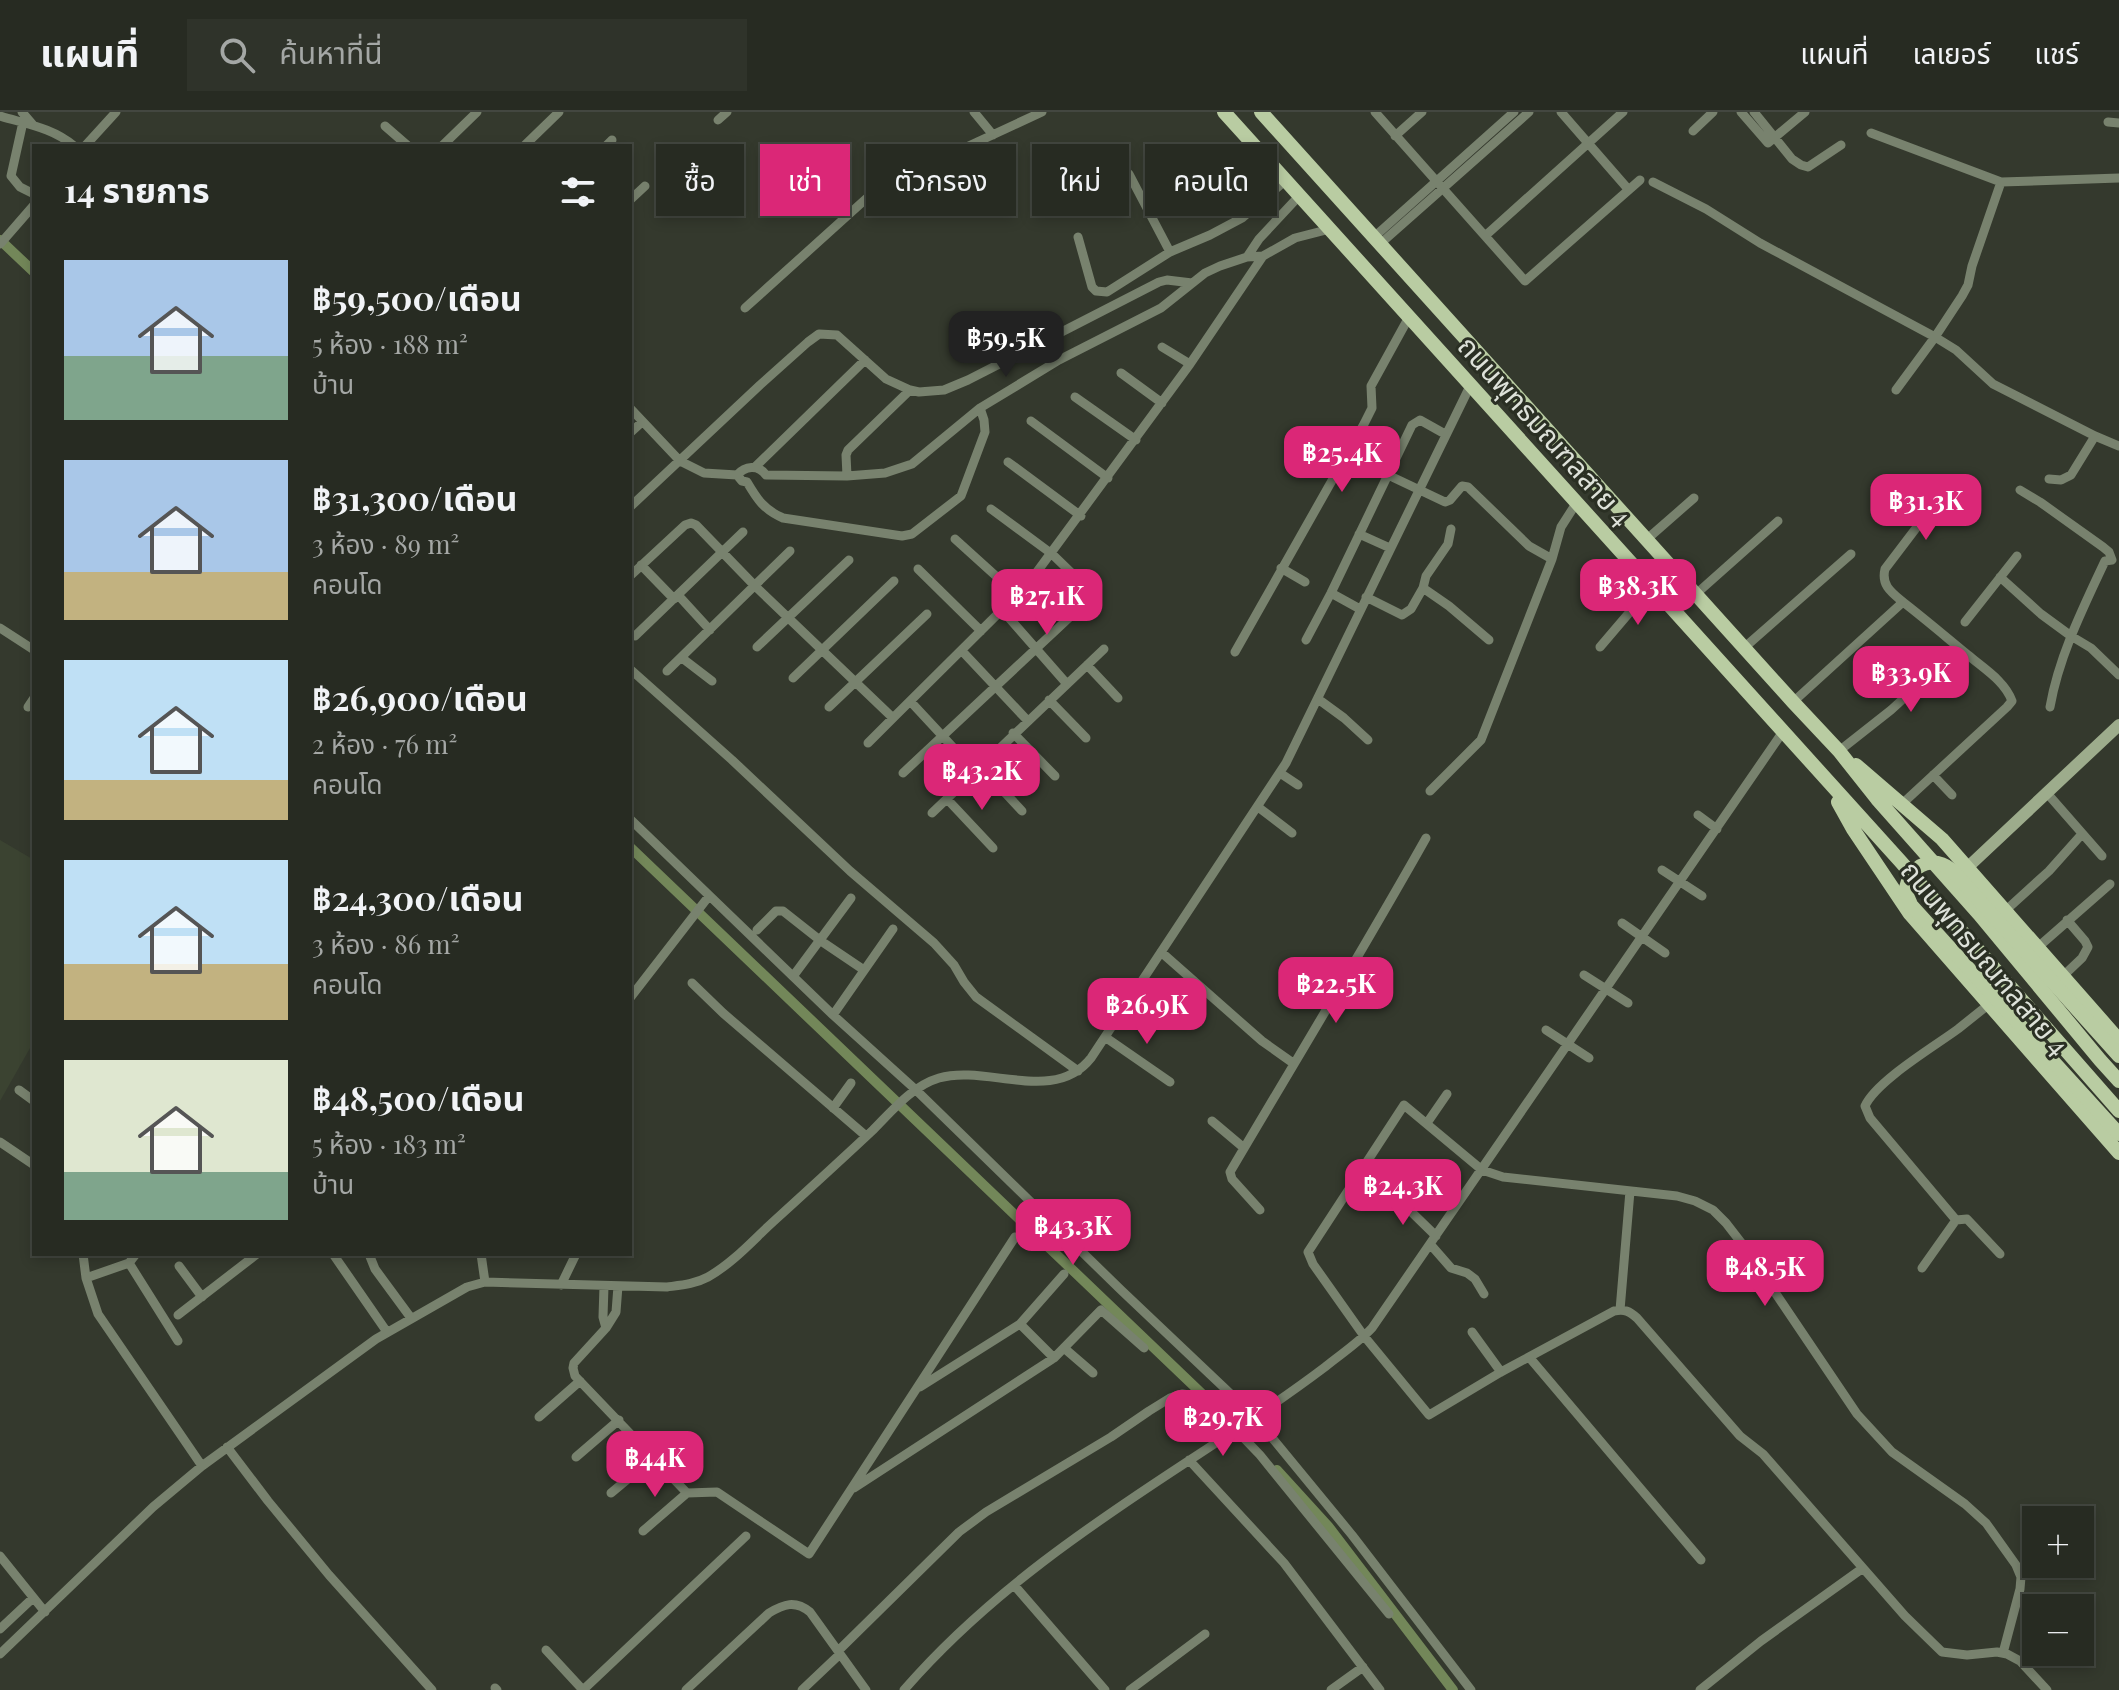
<!DOCTYPE html>
<html lang="th">
<meta charset="utf-8">
<style>
body{margin:0;font-family:"Playfair Display","Noto Sans Thai",serif;background:#2f332a;color:#f1f3f6;height:100vh;display:flex;flex-direction:column;font-size:30px;white-space:nowrap}
*{box-sizing:border-box;margin:0}
p{font-size:26px;color:#a4a7a5}
.icon{flex:none;width:44px;height:44px;fill:none;stroke:currentColor;stroke-width:2;stroke-linecap:round;stroke-linejoin:round}
.map{position:relative;flex:1;overflow:hidden}
.details{position:absolute;left:32px;top:32px;width:600px;height:1112px;display:flex;flex-direction:column;background:#272b22;border-radius:0px;box-shadow:0 4px 12px #0003,0 0 0 2px #434740}
.details>*{flex:none}
.top-card{position:absolute;left:656px;top:32px;width:760px;height:72px;display:flex;gap:16px}
.buttons{position:absolute;left:2022px;top:1394px;display:grid;gap:16px}
.buttons a{display:grid;place-items:center;width:72px;height:72px;border-radius:0px;background:#272b22;box-shadow:0 4px 12px #0003,0 0 0 2px #434740;font-size:40px}
.price{position:absolute;translate:-50% -68px;padding:0 18px;border-radius:16px;background:#db2777;color:#fff;font-size:26px;line-height:52px;filter:drop-shadow(0 2px 4px #0008)}
.price::after{content:'';position:absolute;left:50%;top:48px;width:24px;height:18px;margin-left:-12px;background:inherit;clip-path:polygon(0 0,100% 0,50% 100%)}
.price.on{background:#222;color:#fff}
ul{padding:0;list-style:none}
li{display:flex;align-items:center;gap:24px;height:200px;padding:0 32px}
li span{display:grid;place-items:center;flex:none;width:224px;height:160px;border-radius:0px;color:#555}
li>.icon{margin-inline-start:auto}
span .icon{width:96px;height:96px;fill:#fffc;stroke-width:1}
li b{font-size:34px}
h2{display:flex;justify-content:space-between;align-items:center;height:96px;padding:0 32px;font-size:34px}
.chip{padding:0 28px;border-radius:0px;background:#272b22;box-shadow:0 4px 12px #0003,0 0 0 2px #434740;font-size:28px;line-height:72px}
.chip.on{background:#db2777;color:#fff}
header{display:flex;align-items:center;gap:48px;box-sizing:border-box;height:112px;padding:0 40px;background:#272b22;border-bottom:2px solid #434740}
header strong{font-size:38px}
nav{display:flex;gap:44px;margin-inline-start:auto;font-size:28px}
.search{width:560px;height:72px;background:#2f332a;display:flex;align-items:center;gap:20px;box-sizing:border-box;padding:0 28px;border-radius:0px;color:#a4a7a5;font-size:30px}
.map>svg:first-child{display:block}
.built{fill:#3b4331}
.lines{fill:none;stroke-linecap:round;stroke-linejoin:round}
.canal{stroke:#738759;stroke-width:10}
.street{stroke:#78826e;stroke-width:9}
.secondary{stroke:#9dac8c;stroke-width:12}
.primary{stroke:#b9cca2;stroke-width:14}
.primary-bridge{stroke:#b9cca2;stroke-width:14}
.labels{text-anchor:middle;dominant-baseline:central;stroke-width:6;stroke-linejoin:round;paint-order:stroke}
.street-label{font-size:28px;fill:#dee2da;stroke:#2a2f23}
</style>
<header>
<strong>แผนที่</strong>
<div class="search"><svg class="icon" aria-label="search" viewBox="0 0 24 24"><circle cx="10" cy="10" r="6"/><path d="M15 15l6 6"/></svg>ค้นหาที่นี่</div>
<nav><a>แผนที่</a><a>เลเยอร์</a><a>แชร์</a></nav>
</header>
<div class="map">
<svg width="2119" height="1578" viewBox="0 0 2119 1578">
<rect width="100%" height="100%" fill="#34392d"/>
<path class="built" d="M 0,728 L 34,748 L 34,929 L 0,989 Z"/>
<g class="lines">
<path class="canal" d="M 0,128 L 34,160
M 630,735 L 1242,1320
M 1277,1358 L 1328,1414 L 1453,1578"/>
<path class="street" d="M 22,0 L 33,13
M 974,0 L 993,23
M 1375,0 L 1525,169 L 1640,68
M 1561,0 L 1628,77
M 1741,0 L 1768,31 L 1805,0
M 1754,0 L 1792,47 L 1801,53 L 1808,55 L 1841,33
M 0,4 C 26,12 53,16 74,34
M 718,8 L 727,0
M 23,10 L 11,64 L 20,75 L 34,82
M 2108,10 L 2119,11
M 385,14 L 408,34
M 1693,19 L 1713,0
M 1871,21 L 2001,70 L 2119,66
M 1395,24 L 1422,0
M 85,34 L 116,0
M 442,34 L 477,0
M 524,34 L 559,0
M 606,34 L 612,28
M 1129,62 L 1170,140
M 1653,70 L 1706,97 L 1760,131 L 1935,225 L 1956,238 L 1993,272 L 2095,324 L 2119,334
M 630,88 L 645,74
M 1485,124 L 1623,0
M 1078,125 L 1092,175 L 1096,179 L 1107,180 L 1170,140 L 1210,123 L 1242,106 L 1286,68
M 1374,125 L 1514,0
M 0,132 L 34,93
M 1380,132 L 1529,0
M 1247,145 L 1259,127 L 1300,83
M 745,196 L 878,76 L 1042,0
M 1162,235 L 1190,252
M 1121,261 L 1162,291
M 1896,278 L 1935,225 L 1962,184 L 1968,173 L 1972,154 L 2001,70
M 1075,285 L 1136,328
M 630,296 L 680,349 L 704,361 L 737,363 L 742,369 L 747,370 C 757,387 764,398 783,406 L 902,424 L 912,422 L 961,384 L 985,320 L 984,308 L 980,296
M 1031,309 L 1108,366
M 630,321 L 642,310
M 1008,350 L 1081,404
M 755,355 L 865,248
M 737,363 C 745,354 758,352 766,363 L 847,364 L 885,361 L 912,352 L 980,296 L 1059,248 L 1161,196 L 1205,161 L 1220,154 L 1247,145 L 1263,144 L 1295,126 L 1330,117
M 1388,363 L 1445,390 L 1450,388 L 1462,374 L 1468,375 L 1529,434 L 1552,447 L 1561,415 L 1577,390
M 847,364 L 846,343 L 848,338 L 910,278
M 2049,367 L 2061,368 L 2071,363 L 2095,324
M 2020,378 L 2040,390 L 2103,435 L 2109,440 L 2112,448 L 2105,449 C 2083,496 2059,544 2050,595
M 630,395 L 760,273 L 808,230 L 819,222 L 837,223 L 886,267 L 910,278 L 919,280 L 944,278 L 968,268 L 1159,170 L 1167,168 L 1192,171
M 991,397 L 1052,442 L 1085,474
M 1359,422 L 1390,436
M 955,427 L 1018,484
M 1646,428 L 1694,386
M 641,453 L 674,487
M 1281,456 L 1305,470
M 918,457 L 981,519
M 630,464 L 685,413 L 691,411 L 696,413 L 755,474 L 893,606 L 868,631
M 2000,465 L 2041,502 L 2071,524 L 2091,536 L 2119,563
M 1423,476 L 1426,464 L 1448,432 L 1451,417
M 1331,481 L 1360,497
M 1696,482 L 1778,409
M 678,483 L 710,518
M 1366,485 L 1402,503 L 1411,497 L 1423,476 L 1449,494 L 1489,528
M 1903,490 C 1925,507 1946,525 1968,543 C 1983,556 2005,569 2012,589 L 2007,595 L 1903,691
M 1003,499 L 1067,572
M 1965,510 L 2017,444
M 0,516 L 34,538
M 635,524 L 743,420
M 1306,528 L 1331,481 L 1412,313 L 1420,308 L 1445,322
M 757,535 L 849,448
M 1600,535 L 1652,474
M 1745,535 L 1851,442
M 962,539 L 1027,608
M 1235,540 L 1364,312 L 1372,296 L 1371,274 L 1409,205
M 682,546 L 712,569
M 1087,553 L 1118,586
M 630,557 L 732,648 L 850,759 L 934,831 L 954,853 L 964,870 L 976,885 L 1078,959
M 667,559 L 790,439
M 793,566 L 894,469
M 1318,587 L 1344,606 L 1368,628
M 1049,588 L 1086,626
M 910,589 L 975,659
M 1793,590 L 1903,490 C 1891,480 1881,473 1885,457 L 1942,382
M 28,595 L 34,586
M 829,595 L 927,502
M 893,606 L 1028,472 L 1190,252 L 1263,144
M 1013,621 L 1055,664
M 1839,639 L 1891,598 L 1959,536
M 980,654 L 1022,699
M 903,661 L 1072,503
M 1280,661 L 1298,673
M 1933,663 L 1952,683
M 1430,679 L 1481,628 L 1552,447
M 2046,680 L 2102,744
M 947,687 L 993,736
M 1258,695 L 1292,721
M 932,701 L 1104,537
M 1698,703 L 1717,717
M 630,707 L 833,903 L 916,978 L 1121,1178 L 1255,1305 L 1352,1423 L 1471,1578
M 1662,758 L 1702,784
M 2005,799 L 2049,759 L 2082,722
M 1622,811 L 1665,841
M 757,818 L 776,799 L 783,799 L 821,829 L 864,858
M 2037,836 L 2110,772
M 1161,840 L 1262,929 L 1293,951
M 794,863 L 851,786
M 1584,863 L 1628,891
M 2062,865 L 2082,846 L 2088,835 L 2085,829 L 2067,808
M 692,871 L 723,901 L 866,1024
M 630,886 L 709,784
M 833,903 L 893,817
M 1546,918 L 1589,946
M 1105,925 L 1170,970
M 19,978 L 34,989
M 833,996 L 851,971
M 1212,1009 L 1244,1036
M 1427,1011 L 1447,982
M 0,1030 L 34,1053
M 1394,1083 L 1436,1124
M 1260,1098 L 1232,1067 L 1230,1060 C 1296,948 1363,838 1426,726
M 1956,1108 L 1967,1107 L 2000,1142
M 1430,1132 L 1451,1156 L 1467,1161 L 1475,1167 L 1484,1182
M 83,1142 L 86,1166 L 98,1202 L 202,1354
M 333,1142 L 387,1220
M 369,1142 L 375,1157 L 411,1206
M 481,1142 L 485,1170
M 129,1151 L 178,1229
M 179,1154 L 202,1185
M 1922,1156 L 1956,1108 L 1870,1006 L 1865,994 C 1876,969 1935,934 1958,917 C 1968,909 1978,901 1988,893
M 86,1166 L 129,1151 L 136,1142
M 561,1173 L 576,1142
M 604,1174 L 603,1205 L 606,1216 L 616,1200 L 618,1174
M 1620,1198 L 1630,1079
M 178,1203 L 257,1142
M 1020,1212 L 1054,1246
M 606,1216 L 574,1251 L 573,1256 L 575,1264 L 687,1381 L 717,1380 L 809,1442 L 1015,1125
M 1472,1220 L 1501,1260
M 1064,1236 L 1093,1261
M 1529,1245 L 1701,1448
M 920,1275 L 1020,1212 L 1064,1162
M 539,1305 L 580,1269
M 227,1335 L 268,1389 L 329,1463 L 432,1578
M 576,1345 L 619,1308
M 1189,1348 L 1284,1451 L 1380,1578
M 854,1376 L 1054,1246 L 1101,1198 L 1144,1236
M 611,1381 L 653,1346
M 643,1419 L 687,1381
M 0,1444 L 45,1500
M 1014,1473 L 1105,1578
M 0,1517 L 33,1486
M 546,1538 L 583,1578
M 838,1539 L 959,1420 L 986,1400 L 1111,1325 L 1149,1299 L 1170,1286 L 1182,1282 L 1190,1283 L 1215,1306 L 1236,1318 L 1260,1343 L 1389,1502
M 2003,1541 L 2020,1477 L 2021,1465 L 2016,1453 L 1986,1411 L 1965,1392 L 1892,1340 L 1857,1302 L 1743,1133 L 1726,1111 L 1713,1098 L 1695,1089 L 1677,1084 L 1503,1065 L 1482,1058 L 1404,993 L 1308,1140 L 1313,1152 L 1364,1224 L 1429,1303 L 1501,1260 L 1614,1199 C 1625,1197 1629,1199 1637,1206 L 1740,1324 L 1763,1342 L 1905,1504 L 1942,1540 L 1967,1543 L 1997,1540 L 2007,1542 L 2020,1549 L 2047,1578
M 0,1542 L 153,1395 L 202,1354 L 376,1227 L 467,1175 L 485,1170 L 667,1175 C 682,1173 695,1172 708,1165 C 733,1151 753,1128 774,1109 C 807,1079 840,1049 873,1018 C 892,999 912,974 939,966 C 987,952 1054,993 1091,946 L 1286,651 L 1471,272
M 495,1576 L 497,1578
M 583,1578 L 746,1424
M 686,1578 L 769,1501 C 784,1492 795,1488 810,1500 L 866,1578
M 802,1578 L 840,1542
M 904,1578 C 987,1482 1093,1411 1199,1342 C 1242,1314 1284,1286 1325,1255 C 1341,1242 1358,1231 1372,1216 L 1782,621
M 1130,1578 L 1205,1522
M 1331,1578 L 1363,1555
M 1700,1578 L 1761,1529 L 1863,1456"/>
<path class="secondary" d="M 1968,755 L 2119,613"/>
<path class="primary" d="M 1224,0 L 1901,750 L 2119,999
M 1261,0 L 1793,590 L 1839,639 L 1877,687 L 1979,802 L 2100,948 L 2119,969
M 1856,653 L 1942,727 L 2119,928
M 1838,690 L 1853,717 L 1910,802 L 2119,1041"/>
<path class="primary-bridge" d="M 2119,944 L 1952,758 C 1939,748 1923,747 1912,762 C 1909,766 1905,775 1906,780 C 1907,785 1910,789 1911,793 L 2119,1022"/>
</g>
<g class="labels">
<g class="street-label">
<text transform="translate(1546 318) rotate(48)">ถนนพุทธมณฑลสาย 4</text>
<text transform="translate(1986 845) rotate(50)">ถนนพุทธมณฑลสาย 4</text>
</g>
</g>
</svg>
<div class="buttons">
<a>+</a>
<a>−</a>
</div>
<b class="price on" style="left:1006px;top:267px">฿59.5K</b>
<b class="price" style="left:1342px;top:382px">฿25.4K</b>
<b class="price" style="left:1926px;top:430px">฿31.3K</b>
<b class="price" style="left:1638px;top:515px">฿38.3K</b>
<b class="price" style="left:1047px;top:525px">฿27.1K</b>
<b class="price" style="left:1911px;top:602px">฿33.9K</b>
<b class="price" style="left:982px;top:700px">฿43.2K</b>
<b class="price" style="left:1336px;top:913px">฿22.5K</b>
<b class="price" style="left:1147px;top:934px">฿26.9K</b>
<b class="price" style="left:1403px;top:1115px">฿24.3K</b>
<b class="price" style="left:1073px;top:1155px">฿43.3K</b>
<b class="price" style="left:1765px;top:1196px">฿48.5K</b>
<b class="price" style="left:1223px;top:1346px">฿29.7K</b>
<b class="price" style="left:655px;top:1387px">฿44K</b>
<div class="top-card">
<a class="chip">ซื้อ</a>
<a class="chip on">เช่า</a>
<a class="chip">ตัวกรอง</a>
<a class="chip">ใหม่</a>
<a class="chip">คอนโด</a>
</div>
<section class="details">
<h2>14 รายการ<svg class="icon" aria-label="filters" viewBox="0 0 24 24"><path d="M4 7h16M4 17h16"/><circle cx="9" cy="7" r="2"/><circle cx="15" cy="17" r="2"/></svg></h2>
<ul>
<li><span style="background:linear-gradient(#a9c7e8 60%,#7fa58c 0)"><svg class="icon" aria-label="home" viewBox="0 0 24 24"><path d="M3 11l9-7 9 7M6 9v11h12V9"/></svg></span><div><b>฿59,500/เดือน</b><p>5 ห้อง · 188 m²</p><p>บ้าน</p></div></li>
<li><span style="background:linear-gradient(#a9c7e8 70%,#c2b280 0)"><svg class="icon" aria-label="home" viewBox="0 0 24 24"><path d="M3 11l9-7 9 7M6 9v11h12V9"/></svg></span><div><b>฿31,300/เดือน</b><p>3 ห้อง · 89 m²</p><p>คอนโด</p></div></li>
<li><span style="background:linear-gradient(#bfe0f5 75%,#c2b280 0)"><svg class="icon" aria-label="home" viewBox="0 0 24 24"><path d="M3 11l9-7 9 7M6 9v11h12V9"/></svg></span><div><b>฿26,900/เดือน</b><p>2 ห้อง · 76 m²</p><p>คอนโด</p></div></li>
<li><span style="background:linear-gradient(#bfe0f5 65%,#c2b280 0)"><svg class="icon" aria-label="home" viewBox="0 0 24 24"><path d="M3 11l9-7 9 7M6 9v11h12V9"/></svg></span><div><b>฿24,300/เดือน</b><p>3 ห้อง · 86 m²</p><p>คอนโด</p></div></li>
<li><span style="background:linear-gradient(#dfe7d0 70%,#7fa58c 0)"><svg class="icon" aria-label="home" viewBox="0 0 24 24"><path d="M3 11l9-7 9 7M6 9v11h12V9"/></svg></span><div><b>฿48,500/เดือน</b><p>5 ห้อง · 183 m²</p><p>บ้าน</p></div></li>
</ul>
</section>
</div>
